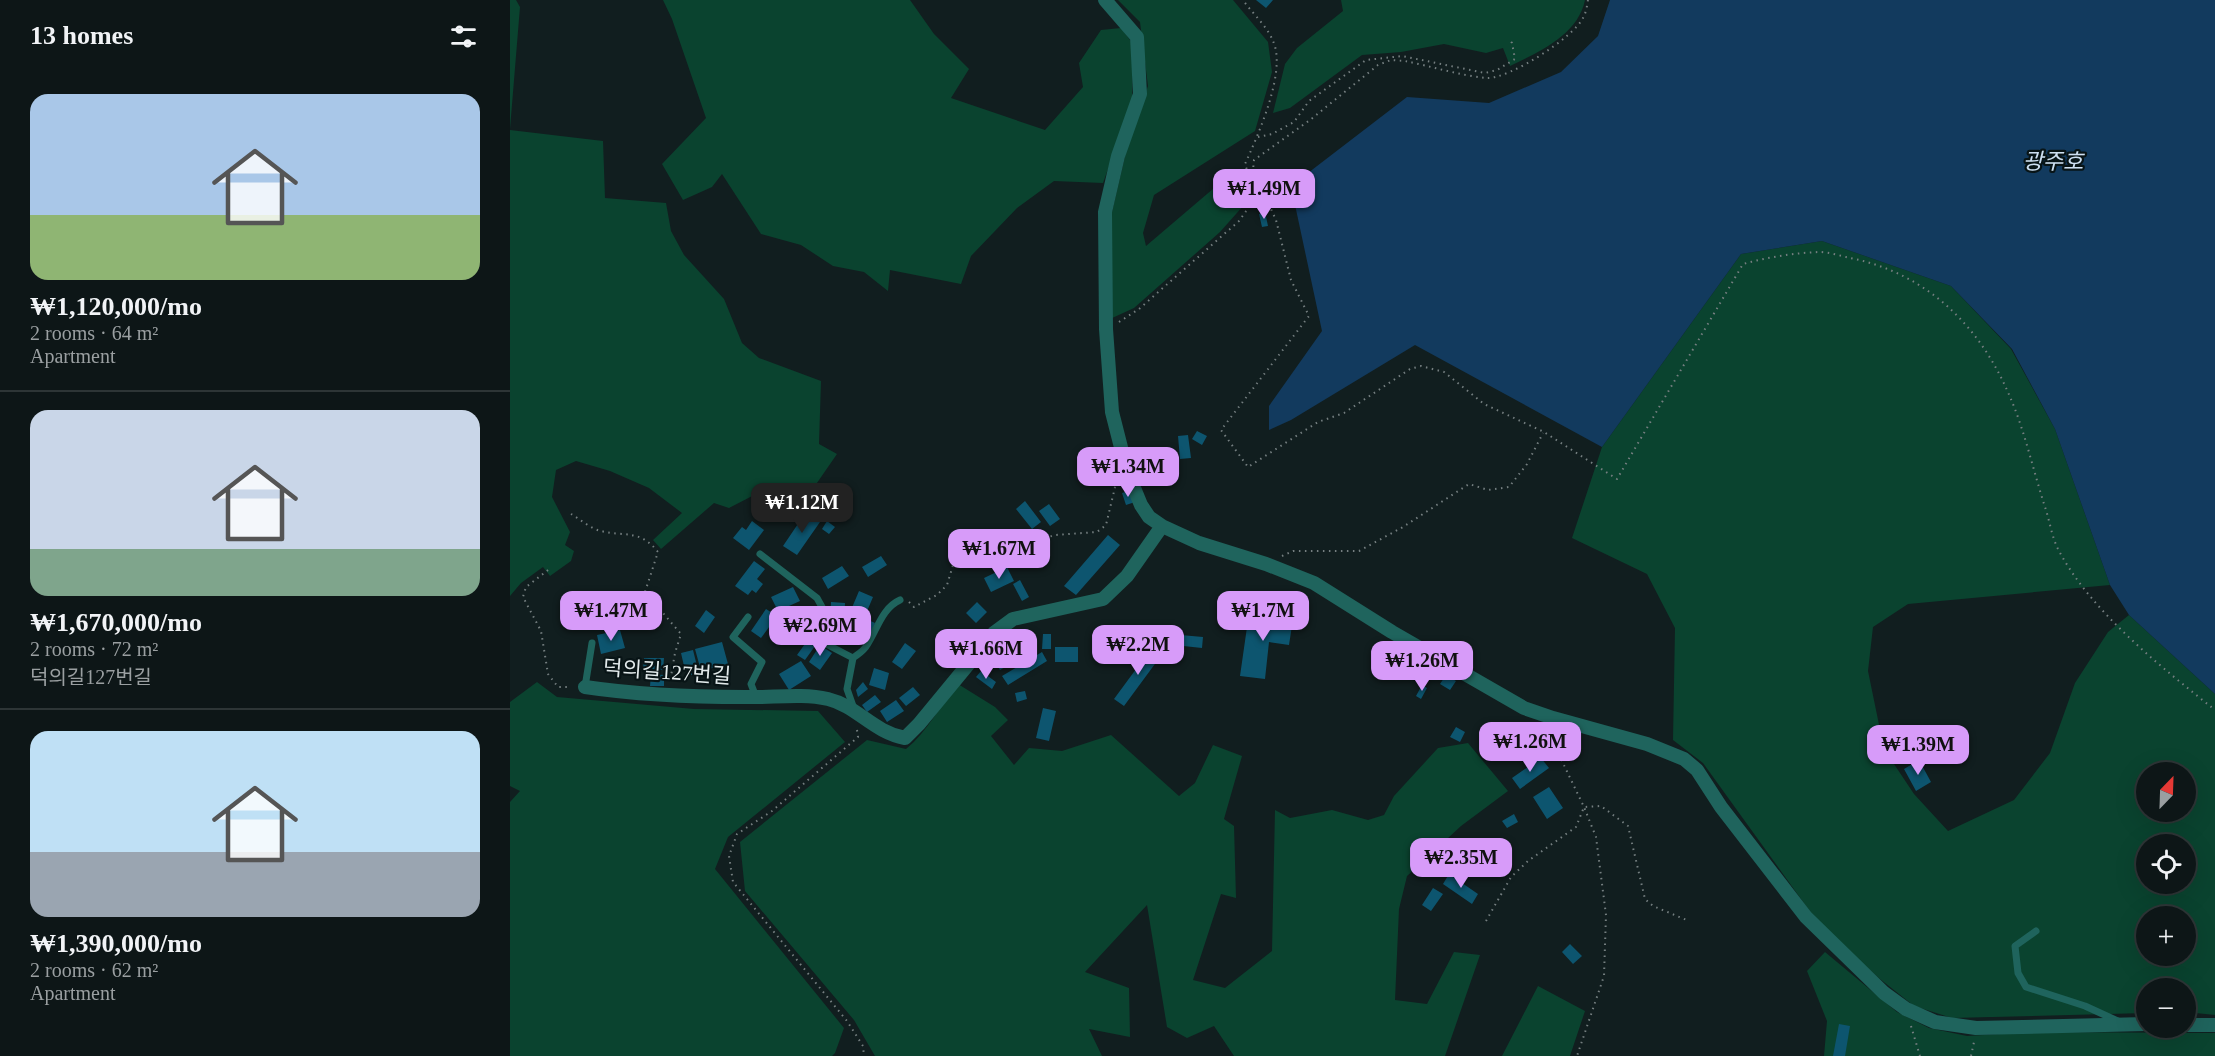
<!DOCTYPE html>
<meta charset="utf-8">
<style>
body{margin:0;font-family:"Times New Roman","Noto Sans KR",serif;background:#1b2324;color:#f1f3f6;height:100vh;display:flex;flex-direction:column;font-size:22px;white-space:nowrap}
*{box-sizing:border-box;margin:0}
p{font-size:20px;color:#9a9fa1}
.icon{flex:none;width:33px;height:33px;fill:none;stroke:currentColor;stroke-width:2;stroke-linecap:round;stroke-linejoin:round}
.map{position:relative;flex:1;overflow:hidden}
.drawer{display:flex;flex-direction:column;background:#0d1617;width:510px}
.drawer>*{flex:none}
.needle{width:39px;rotate:23deg}
.fabs{position:absolute;left:1626px;top:762px;display:grid;gap:12px}
.fabs a{display:grid;place-items:center;width:60px;height:60px;border-radius:50%;background:#0d1617;box-shadow:0 6px 24px #0002,0 0 0 2px #2d3536;font-size:30px}
.price{position:absolute;translate:-50% -51px;padding:0 14px;border-radius:12px;background:#d79bf9;color:#111;font-size:20px;line-height:39px;filter:drop-shadow(0 2px 3px #0008)}
.price::after{content:'';position:absolute;left:50%;top:36px;width:18px;height:14px;margin-left:-9px;background:inherit;clip-path:polygon(0 0,100% 0,50% 100%)}
.price.active{background:#222;color:#fff}
ul{padding:0;list-style:none}
li{display:grid;align-content:center;gap:12px;height:318px;padding:0 30px}
li+li{border-top:2px solid #2d3536}
li span{display:grid;place-items:center;height:186px;border-radius:18px;color:#555}
li>.icon{margin-inline-start:auto}
span .icon{width:108px;height:108px;fill:#fffc;stroke-width:1}
li b{font-size:26px}
h2{display:flex;justify-content:space-between;align-items:center;height:72px;padding:0 30px;font-size:26px}
main{display:flex;flex:1;min-height:0}
.map>svg:first-child{display:block}
.green{fill:#0a432f;fill-rule:evenodd}
.water{fill:#123a5e}
.building{fill:#0d556f}
.lines{fill:none;stroke-linecap:round;stroke-linejoin:round}
.path{stroke:#757f80;stroke-width:2;stroke-dasharray:1.5 4.5;stroke-linecap:butt}
.service{stroke:#1f645d;stroke-width:7}
.minor{stroke:#1f645d;stroke-width:14}
.labels{text-anchor:middle;dominant-baseline:central;stroke-width:4.5;stroke-linejoin:round;paint-order:stroke}
.street-label{font-size:21px;fill:#e2eaeb;stroke:#081416}
.water-label{font-size:22px;font-style:italic;fill:#cee0f2;stroke:#081416}
</style>
<main>
<section class="drawer">
<h2>13 homes<svg class="icon" aria-label="filters" viewBox="0 0 24 24"><path d="M4 7h16M4 17h16"/><circle cx="9" cy="7" r="2"/><circle cx="15" cy="17" r="2"/></svg></h2>
<ul>
<li><span style="background:linear-gradient(#a9c7e8 65%,#8fb573 0)"><svg class="icon" aria-label="home" viewBox="0 0 24 24"><path d="M3 11l9-7 9 7M6 9v11h12V9"/></svg></span><div><b>₩1,120,000/mo</b><p>2 rooms · 64 m²</p><p>Apartment</p></div></li>
<li><span style="background:linear-gradient(#c9d6e8 75%,#7fa58c 0)"><svg class="icon" aria-label="home" viewBox="0 0 24 24"><path d="M3 11l9-7 9 7M6 9v11h12V9"/></svg></span><div><b>₩1,670,000/mo</b><p>2 rooms · 72 m²</p><p>덕의길127번길</p></div></li>
<li><span style="background:linear-gradient(#bfe0f5 65%,#9aa5b1 0)"><svg class="icon" aria-label="home" viewBox="0 0 24 24"><path d="M3 11l9-7 9 7M6 9v11h12V9"/></svg></span><div><b>₩1,390,000/mo</b><p>2 rooms · 62 m²</p><p>Apartment</p></div></li>
</ul>
</section>
<div class="map">
<svg width="1705" height="1056" viewBox="0 0 1705 1056">
<rect width="100%" height="100%" fill="#111e1f"/>
<path class="green" d="M 0,0 L 6,0 L 10,7 L 0,129 Z
M 153,0 L 400,0 L 424,34 L 459,69 L 441,98 L 535,130 L 573,87 L 569,63 L 591,30 L 611,28 L 623,44 L 622,102 L 593,183 L 544,181 L 507,208 L 461,256 L 451,284 L 380,270 L 378,291 L 354,272 L 323,266 L 291,245 L 251,234 L 212,174 L 202,187 L 173,200 L 152,164 L 196,118 L 162,19 Z
M 608,0 L 723,0 L 758,42 L 762,72 L 745,131 L 644,195 L 633,233 L 636,246 L 724,171 L 736,180 L 742,196 L 710,232 L 624,308 L 600,319 L 602,212 L 617,148 L 638,86 L 630,22 Z
M 831,0 L 1075,0 C 1068,35 1029,52 1000,66 L 993,48 L 976,53 L 934,44 L 891,52 L 852,55 L 780,108 L 763,113 L 775,64 L 787,48 L 833,11 Z
M 0,130 L 93,141 L 95,198 L 156,203 L 161,231 L 174,255 L 214,299 L 232,343 L 249,358 L 311,381 L 309,444 L 327,454 L 291,506 L 248,493 L 219,508 L 204,503 L 151,549 L 143,540 L 172,513 L 139,488 L 100,471 L 66,461 L 46,470 L 42,497 L 60,532 L 55,545 L 64,551 L 61,561 L 40,576 L 33,567 L 11,583 L 0,596 Z
M 1312,241 L 1441,286 L 1501,349 L 1545,429 L 1600,585 L 1398,604 L 1363,627 L 1358,671 L 1374,749 L 1404,794 L 1438,831 L 1504,800 L 1540,753 L 1565,683 L 1598,632 L 1619,615 L 1705,694 L 1705,1015 L 1676,1012 L 1676,988 L 1636,988 L 1636,1013 L 1442,1018 L 1404,1006 L 1370,979 L 1309,924 L 1193,763 L 1163,740 L 1165,628 L 1137,574 L 1062,538 L 1092,447 L 1231,254 ZM 1636,772 L 1676,772 L 1676,812 L 1636,812 ZM 1636,844 L 1676,844 L 1676,884 L 1636,884 ZM 1636,916 L 1676,916 L 1676,956 L 1636,956 Z
M 27,682 L 47,697 L 184,709 L 308,711 L 335,742 L 218,837 L 205,869 L 334,1028 L 325,1053 L 322,1056 L 0,1056 L 0,802 L 10,791 L 0,786 L 0,702 Z
M 448,684 L 485,707 L 498,720 L 481,736 L 504,765 L 519,748 L 552,751 L 601,735 L 669,796 L 685,783 L 703,745 L 732,756 L 714,819 L 724,826 L 726,898 L 711,894 L 683,980 L 715,988 L 762,951 L 765,810 L 780,818 L 822,810 L 858,820 L 874,815 L 884,796 L 928,748 L 958,743 L 998,791 L 951,826 L 897,876 L 889,909 L 885,1000 L 917,1004 L 944,952 L 970,955 L 935,1056 L 724,1056 L 704,1026 L 677,1038 L 657,1027 L 637,905 L 575,972 L 619,988 L 620,1037 L 579,1029 L 592,1056 L 365,1056 L 344,1020 L 235,891 L 230,842 L 357,740 L 396,749 C 418,731 430,705 448,684 Z
M 1315,952 L 1387,1012 L 1419,1028 L 1457,1036 L 1525,1032 L 1705,1033 L 1705,1056 L 1314,1056 L 1317,1021 L 1297,971 Z
M 1028,986 L 1075,1011 L 1060,1056 L 992,1056 Z"/>
<path class="water" d="M 1100,0 L 1705,0 L 1705,694 L 1619,615 L 1600,585 L 1545,429 L 1502,349 L 1441,286 L 1312,241 L 1231,254 L 1092,447 L 905,345 L 781,420 L 759,430 L 759,406 L 812,331 L 781,186 L 897,97 L 979,103 L 1051,72 L 1088,36 Z"/>
<path class="building" d="M 746,0 L 763,0 L 756,8 Z
M 755,212 L 758,226 L 752,227 L 749,214 Z
M 687,431 L 697,436 L 692,445 L 682,439 Z
M 678,435 L 681,458 L 670,459 L 668,436 Z
M 621,490 L 625,502 L 616,505 L 612,493 Z
M 515,501 L 531,522 L 522,529 L 506,509 Z
M 539,504 L 550,519 L 540,526 L 529,511 Z
M 296,512 L 310,522 L 287,555 L 273,546 Z
M 242,521 L 254,530 L 239,550 L 223,538 L 232,527 L 236,530 Z
M 317,521 L 325,527 L 319,534 L 312,529 Z
M 598,535 L 610,545 L 566,595 L 554,586 Z
M 371,556 L 377,565 L 358,577 L 352,567 Z
M 244,561 L 255,569 L 247,579 L 253,584 L 246,593 L 242,590 L 238,595 L 225,586 Z
M 332,566 L 339,576 L 318,589 L 312,578 Z
M 497,567 L 504,581 L 481,592 L 474,578 Z
M 510,580 L 519,597 L 512,601 L 503,584 Z
M 283,587 L 290,601 L 268,611 L 261,597 Z
M 349,591 L 363,597 L 355,616 L 341,610 Z
M 761,592 L 784,596 L 781,616 L 758,613 Z
M 321,602 L 335,603 L 334,629 L 320,628 Z
M 467,602 L 477,612 L 466,623 L 456,613 Z
M 256,609 L 267,616 L 251,638 L 241,631 Z
M 196,610 L 205,617 L 194,633 L 185,626 Z
M 739,613 L 783,619 L 779,645 L 759,642 L 755,679 L 730,676 Z
M 356,619 L 365,623 L 360,636 L 351,632 Z
M 110,630 L 115,648 L 91,654 L 87,635 Z
M 637,632 L 693,637 L 692,648 L 636,642 Z
M 533,634 L 541,634 L 541,649 L 532,649 Z
M 297,641 L 305,646 L 295,660 L 287,655 Z
M 212,642 L 218,664 L 191,671 L 185,649 Z
M 395,643 L 406,651 L 392,669 L 382,662 Z
M 310,645 L 322,653 L 310,670 L 299,662 Z
M 643,646 L 653,653 L 614,706 L 604,699 Z
M 545,647 L 568,647 L 568,662 L 545,662 Z
M 183,650 L 189,674 L 181,675 L 178,665 L 174,666 L 171,653 Z
M 487,651 L 497,666 L 490,670 L 481,655 Z
M 532,652 L 537,661 L 498,685 L 492,676 Z
M 134,658 L 154,658 L 153,670 L 133,669 Z
M 291,661 L 301,676 L 279,690 L 269,674 Z
M 921,663 L 926,666 L 920,676 L 915,674 Z
M 364,668 L 379,673 L 375,690 L 359,685 Z
M 471,671 L 486,682 L 482,689 L 466,677 Z
M 141,674 L 154,675 L 154,686 L 140,686 Z
M 936,675 L 946,681 L 940,690 L 930,684 Z
M 353,682 L 358,689 L 348,697 L 346,690 Z
M 912,685 L 917,688 L 911,699 L 906,696 Z
M 403,687 L 410,695 L 396,706 L 389,698 Z
M 515,691 L 517,699 L 507,702 L 505,693 Z
M 365,695 L 371,702 L 357,712 L 352,705 Z
M 386,700 L 394,711 L 377,722 L 370,711 Z
M 533,708 L 546,711 L 539,741 L 526,738 Z
M 946,727 L 955,732 L 950,742 L 940,737 Z
M 1031,758 L 1039,768 L 1010,789 L 1002,778 Z
M 1409,760 L 1421,782 L 1406,791 L 1394,769 Z
M 1039,787 L 1053,808 L 1037,819 L 1023,797 Z
M 1004,814 L 1008,822 L 997,828 L 992,821 Z
M 939,874 L 968,894 L 962,904 L 933,884 Z
M 923,888 L 933,894 L 921,911 L 912,905 Z
M 1060,944 L 1072,956 L 1063,964 L 1052,952 Z
M 1329,1024 L 1340,1026 L 1335,1056 L 1323,1056 Z"/>
<g class="lines">
<path class="path" d="M 1078,0 C 1077,6 1076,13 1073,18 C 1063,38 999,79 977,78 C 952,76 920,66 895,61 L 881,60 L 868,65 L 800,120 L 744,160 L 743,170 L 766,220 L 781,280 L 799,316 L 711,430 L 738,467 L 808,422 L 834,413 L 900,369 L 911,366 L 934,372 L 974,404 L 1034,432 L 1107,479 L 1233,264 C 1258,257 1284,253 1309,252 C 1319,252 1331,256 1340,258 C 1417,273 1471,327 1500,397 C 1515,431 1524,474 1536,510 C 1540,523 1542,537 1548,549 C 1580,611 1651,667 1705,710
M 748,137 L 762,134 L 784,122 L 799,101 L 856,60 L 892,56 L 975,73 L 987,70 L 1005,59 L 1002,43 L 999,39
M 746,197 L 754,203 L 758,201
M 609,322 L 629,309 L 729,221 L 746,197 L 735,164 C 748,135 777,71 763,41 C 757,26 742,13 733,0
M 61,514 C 70,519 81,529 91,531 C 115,537 130,529 148,552 L 135,592 L 171,634 L 165,653 L 160,682
M 772,556 L 783,551 L 849,551 L 893,527 L 959,484 L 978,490 L 999,487 L 1017,464 L 1033,433
M 38,570 L 16,587 L 13,597 L 31,631 L 38,674 L 48,687 L 61,687
M 399,602 L 404,607 L 427,595 L 437,585 L 446,555 L 455,545 L 468,538 L 500,541 L 525,541 L 545,535 L 587,532 L 596,525 L 606,483
M 347,730 L 348,737 L 262,811 L 227,834 L 219,856 L 223,882 L 337,1021 L 353,1046 L 354,1056
M 1041,732 L 1041,738 L 1074,807 L 1086,837 L 1096,915 L 1094,976 L 1067,1056
M 976,921 L 1001,877 L 1018,861 L 1066,827 L 1074,807 L 1091,806 L 1118,826 L 1135,899 L 1143,906 L 1179,921
M 1401,1026 L 1410,1056
M 1461,1056 L 1464,1042"/>
<path class="service" d="M 250,554 L 307,598 L 312,607 L 309,624 L 311,638 L 318,645 L 343,658 L 337,689 L 344,709
M 238,617 L 223,637 L 252,662 L 241,684 L 246,697
M 343,658 C 348,654 354,651 357,645 C 367,630 372,608 390,600
M 75,687 L 82,643
M 1526,931 L 1505,946 L 1508,973 L 1516,987 L 1575,1006 L 1610,1022"/>
<path class="minor" d="M 595,0 L 627,37 L 630,94 L 608,156 L 595,212 L 596,329 L 602,412 L 617,471 L 631,505 L 639,517 L 652,526 L 689,543 L 756,564 L 804,583 L 882,632 L 1014,708 L 1043,718 L 1137,744 L 1174,759 L 1187,770 L 1211,807 L 1296,917 L 1374,993 L 1396,1009 L 1425,1022 L 1466,1028 L 1636,1024
M 75,687 C 129,695 181,697 235,697 C 262,698 291,693 318,699 C 347,706 363,732 395,738 L 409,724 L 484,633 L 503,619 L 593,599 L 617,576 L 652,526
M 1676,1025 L 1705,1025"/>
</g>
<g class="labels">
<g class="street-label">
<text transform="translate(157 672) rotate(4)">덕의길127번길</text>
</g>
<g class="water-label">
<text x="1543" y="161">광주호</text>
</g>
</g>
</svg>
<div class="fabs">
<a><svg class="needle" viewBox="-14 -14 28 28"><path d="M0-13l5 13h-10z" fill="#e53935"/><path d="M0 13l5-13h-10z" fill="#9a9fa1"/></svg></a>
<a><svg class="icon" aria-label="locate" viewBox="0 0 24 24"><circle cx="12" cy="12" r="6"/><path d="M12 2v4M12 18v4M2 12h4M18 12h4"/></svg></a>
<a>+</a>
<a>−</a>
</div>
<b class="price" style="left:754px;top:220px">₩1.49M</b>
<b class="price" style="left:618px;top:498px">₩1.34M</b>
<b class="price active" style="left:292px;top:534px">₩1.12M</b>
<b class="price" style="left:489px;top:580px">₩1.67M</b>
<b class="price" style="left:101px;top:642px">₩1.47M</b>
<b class="price" style="left:753px;top:642px">₩1.7M</b>
<b class="price" style="left:310px;top:657px">₩2.69M</b>
<b class="price" style="left:628px;top:676px">₩2.2M</b>
<b class="price" style="left:476px;top:680px">₩1.66M</b>
<b class="price" style="left:912px;top:692px">₩1.26M</b>
<b class="price" style="left:1020px;top:773px">₩1.26M</b>
<b class="price" style="left:1408px;top:776px">₩1.39M</b>
<b class="price" style="left:951px;top:889px">₩2.35M</b>
</div>
</main>
